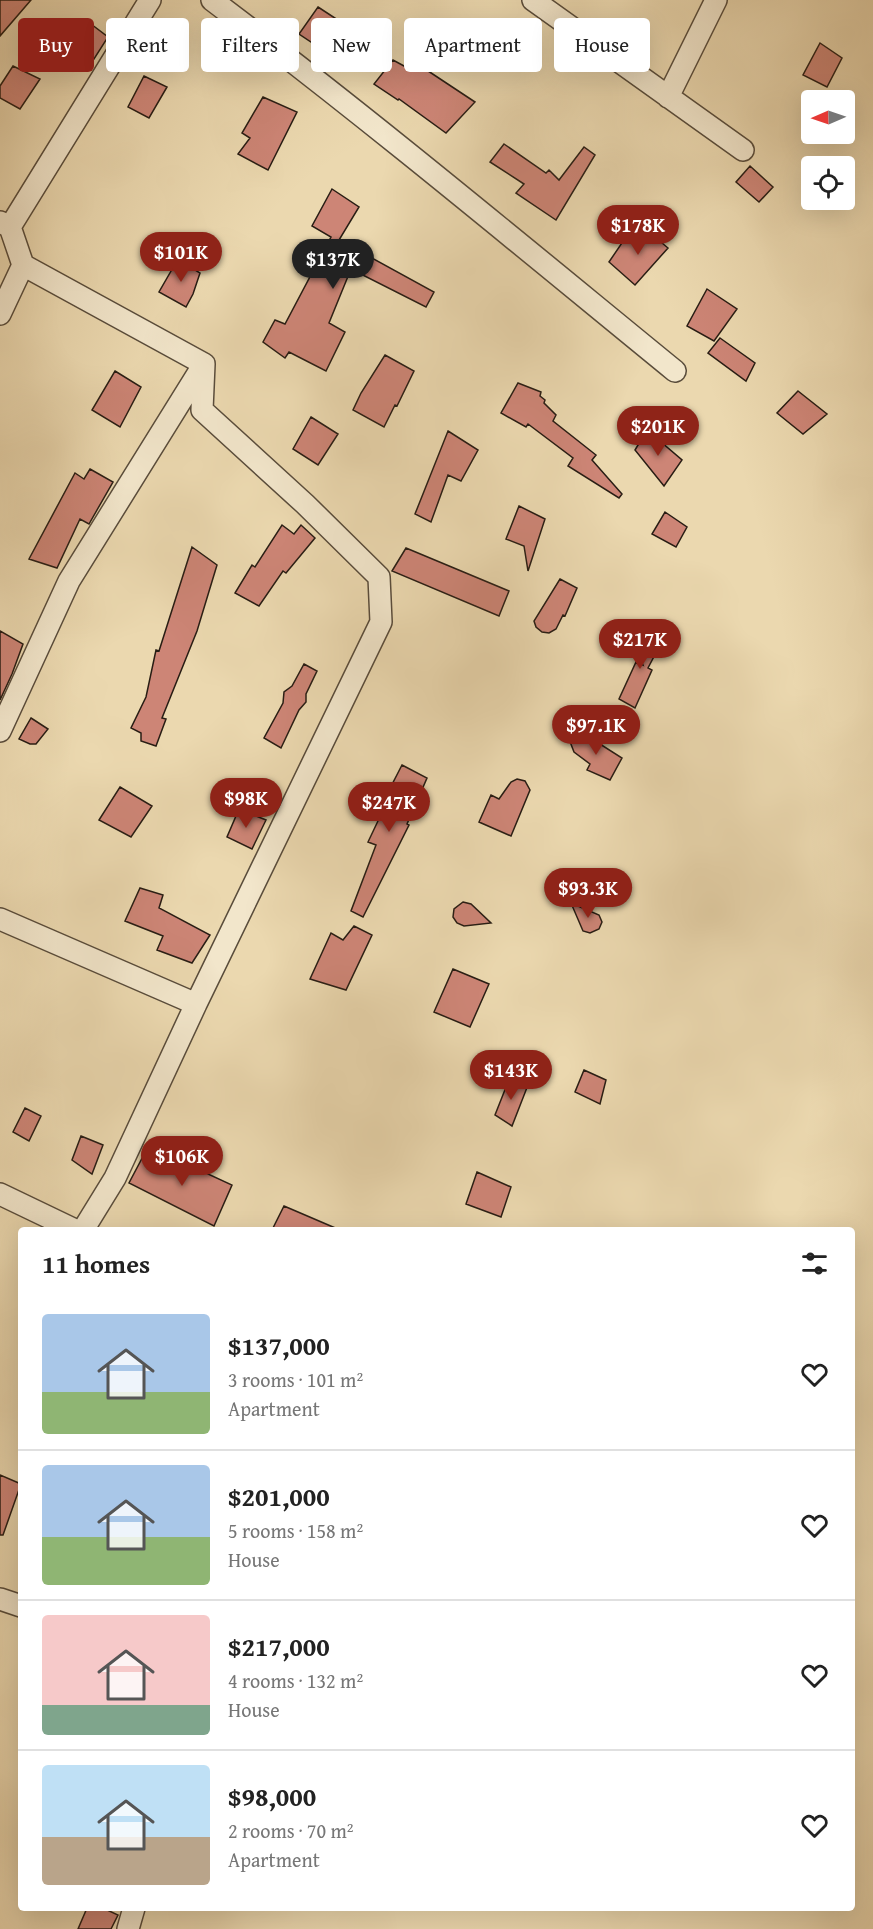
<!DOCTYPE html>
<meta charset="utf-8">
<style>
body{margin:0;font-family:"Gentium Book Plus",serif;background:#f2f2f2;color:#222;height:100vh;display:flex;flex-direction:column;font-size:22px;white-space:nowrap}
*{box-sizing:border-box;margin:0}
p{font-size:20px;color:#767676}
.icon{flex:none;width:33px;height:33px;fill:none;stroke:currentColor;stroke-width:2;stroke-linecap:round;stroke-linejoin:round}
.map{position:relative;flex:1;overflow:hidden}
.details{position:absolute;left:18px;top:1227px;width:837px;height:684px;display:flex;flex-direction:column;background:#fff;border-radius:6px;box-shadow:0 6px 24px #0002}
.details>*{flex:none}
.top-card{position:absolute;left:18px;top:18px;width:837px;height:54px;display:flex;gap:12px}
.needle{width:39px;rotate:268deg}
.controls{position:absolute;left:801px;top:90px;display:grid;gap:12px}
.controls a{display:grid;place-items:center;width:54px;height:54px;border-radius:6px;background:#fff;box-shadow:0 6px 24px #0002;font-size:30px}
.price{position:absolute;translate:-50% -51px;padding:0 14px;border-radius:21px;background:#8f2418;color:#fff;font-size:20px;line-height:39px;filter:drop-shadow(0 2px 3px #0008)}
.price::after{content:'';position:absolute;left:50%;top:36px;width:18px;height:14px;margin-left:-9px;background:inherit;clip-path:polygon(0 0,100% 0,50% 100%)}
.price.selected{background:#222;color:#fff}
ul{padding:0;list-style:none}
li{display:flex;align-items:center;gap:18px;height:150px;padding:0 24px}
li+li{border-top:2px solid #e0e0e0}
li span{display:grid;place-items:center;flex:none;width:168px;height:120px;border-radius:6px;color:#555}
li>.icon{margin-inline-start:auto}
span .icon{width:72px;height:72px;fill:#fffc;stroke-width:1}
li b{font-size:26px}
h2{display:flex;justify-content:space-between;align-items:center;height:72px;padding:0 24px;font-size:26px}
.chip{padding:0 21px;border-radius:6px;background:#fff;box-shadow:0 6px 24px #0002;font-size:21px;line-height:54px}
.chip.selected{background:#8f2418;color:#fff}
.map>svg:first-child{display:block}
.building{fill:#cd8576;stroke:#281d14;stroke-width:1.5}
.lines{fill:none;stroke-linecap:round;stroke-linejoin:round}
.street-casing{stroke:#594c3b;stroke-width:24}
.street{stroke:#f2e6cb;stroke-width:21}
</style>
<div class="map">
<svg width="873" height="1929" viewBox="0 0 873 1929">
<rect width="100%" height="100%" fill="#ebd8af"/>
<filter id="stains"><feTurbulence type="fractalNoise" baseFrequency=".00333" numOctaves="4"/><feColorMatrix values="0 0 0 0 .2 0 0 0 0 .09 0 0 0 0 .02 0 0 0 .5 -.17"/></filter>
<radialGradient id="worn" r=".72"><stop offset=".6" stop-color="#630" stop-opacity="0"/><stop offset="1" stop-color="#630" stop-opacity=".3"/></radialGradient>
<path class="building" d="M 0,0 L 31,0 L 0,36 Z
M 318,7 L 341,22 L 323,50 L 299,34 Z
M 87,21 L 108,37 L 94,59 L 73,44 Z
M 820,43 L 842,58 L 827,87 L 803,75 Z
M 410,59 L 475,102 L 446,133 L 399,99 L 398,100 L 374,84 L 393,60 L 404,66 Z
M 13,66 L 40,79 L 20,109 L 0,98 L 0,86 Z
M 144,76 L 167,87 L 149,118 L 128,107 Z
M 263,97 L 297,112 L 268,170 L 238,154 L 250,138 L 242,133 Z
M 504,144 L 546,173 L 549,170 L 559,180 L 584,147 L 595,155 L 556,220 L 516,193 L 524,184 L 490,162 Z
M 750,166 L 773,187 L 759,202 L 736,182 Z
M 332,189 L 359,207 L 339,240 L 434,292 L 426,307 L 351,269 L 329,323 L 345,332 L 326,371 L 289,352 L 285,358 L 263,342 L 275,320 L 285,324 L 331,237 L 312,226 Z
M 649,232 L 668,248 L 635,285 L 609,262 L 628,234 L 640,241 Z
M 178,259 L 200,273 L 193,294 L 186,307 L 159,292 Z
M 707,289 L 737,309 L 714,341 L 687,326 Z
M 720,338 L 755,363 L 746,381 L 708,353 Z
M 385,355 L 414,371 L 397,406 L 395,405 L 384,427 L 353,410 L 361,393 Z
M 115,371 L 141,387 L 120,427 L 92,410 Z
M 518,383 L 541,392 L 540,396 L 545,400 L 544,403 L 556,415 L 553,421 L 596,455 L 592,460 L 622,494 L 619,498 L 568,466 L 573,458 L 528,424 L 526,427 L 501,413 Z
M 798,391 L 827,414 L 803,434 L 777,413 Z
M 311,417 L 338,434 L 318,465 L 293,449 Z
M 647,430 L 682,460 L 664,486 L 635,450 Z
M 448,431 L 478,450 L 461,481 L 448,475 L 431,522 L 415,514 Z
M 90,469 L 113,482 L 89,524 L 80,519 L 57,568 L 29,559 L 75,473 L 84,479 Z
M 519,506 L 545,519 L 528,571 L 524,546 L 506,539 Z
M 665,512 L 687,527 L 676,547 L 652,534 Z
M 282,525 L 294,534 L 301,525 L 315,538 L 286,573 L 283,571 L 259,606 L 235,593 L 252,565 L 255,567 Z
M 192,547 L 217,565 L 197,631 L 162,718 L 166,719 L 156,746 L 141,741 L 141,733 L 131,728 L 146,697 L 156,650 L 159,651 Z
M 406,548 L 509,591 L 499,616 L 392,571 Z
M 560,579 L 577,588 L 565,616 L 563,615 L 556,629 L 549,633 L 542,632 L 536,627 L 534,621 Z
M 0,631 L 23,644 L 12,674 L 0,700 Z
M 650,634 L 656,638 L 658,649 L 648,668 L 652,670 L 635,708 L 619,699 L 636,662 L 643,665 L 636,648 L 637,640 L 642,635 Z
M 304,664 L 317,671 L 306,694 L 306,702 L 299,710 L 281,748 L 264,738 L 283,703 L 284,692 L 292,686 Z
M 31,718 L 48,729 L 36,744 L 30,744 L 19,739 Z
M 582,735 L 589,737 L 622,758 L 610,780 L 587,770 L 590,764 L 574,752 L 569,739 Z
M 402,765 L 427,778 L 407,824 L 409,825 L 363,917 L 351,911 L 376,845 L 368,842 L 386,804 L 383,802 Z
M 517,779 L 525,781 L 530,790 L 511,836 L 479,822 L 491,795 L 499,799 L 511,782 Z
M 120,787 L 152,806 L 131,837 L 99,820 Z
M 239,809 L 266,820 L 252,849 L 227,837 Z
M 140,888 L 163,895 L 159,908 L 210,935 L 192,963 L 157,950 L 163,936 L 125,921 Z
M 463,902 L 471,904 L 491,923 L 464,926 L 457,923 L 453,917 L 454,909 Z
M 571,903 L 599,915 L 602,922 L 599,929 L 590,933 L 583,931 Z
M 354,926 L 372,935 L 346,990 L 310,979 L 331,933 L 343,940 Z
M 453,969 L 489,984 L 470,1027 L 434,1012 Z
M 584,1070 L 606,1080 L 600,1104 L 575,1092 Z
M 510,1077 L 528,1085 L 512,1126 L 495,1115 Z
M 25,1108 L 41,1116 L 29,1141 L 13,1132 Z
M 81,1136 L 103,1145 L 92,1174 L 72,1160 Z
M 148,1147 L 189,1174 L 193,1167 L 232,1185 L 214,1226 L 129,1183 Z
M 477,1172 L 511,1187 L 501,1217 L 466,1204 Z
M 284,1206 L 340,1230 L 272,1230 Z
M 0,1475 L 21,1484 L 3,1535 L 0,1535 Z
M 87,1908 L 103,1908 L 118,1915 L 111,1929 L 78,1929 Z"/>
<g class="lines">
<defs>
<path id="street" d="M 212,0 C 370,119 522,246 675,371
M 533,0 L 743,150
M 668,97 L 716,0
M 0,222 L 10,227 L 150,0
M 0,314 L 23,265 L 10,227
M 0,731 L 69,581 L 202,367
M 0,919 L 196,1004 L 381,622 L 379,577 L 305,504 L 202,410 L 204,364 L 23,265
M 0,1194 L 75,1230
M 83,1230 L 115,1178 L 196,1004
M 0,1599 L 21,1606
M 128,1929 L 134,1908"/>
</defs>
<use href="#street" class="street-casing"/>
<use href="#street" class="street"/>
</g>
<rect width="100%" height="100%" filter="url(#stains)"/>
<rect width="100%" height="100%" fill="url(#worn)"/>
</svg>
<div class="controls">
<a><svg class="needle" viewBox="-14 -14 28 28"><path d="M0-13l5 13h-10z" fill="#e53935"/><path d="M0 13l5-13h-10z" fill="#767676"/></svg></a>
<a><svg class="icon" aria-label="locate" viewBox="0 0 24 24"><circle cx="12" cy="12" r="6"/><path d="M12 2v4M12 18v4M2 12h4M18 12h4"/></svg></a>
</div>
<b class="price" style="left:638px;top:256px">$178K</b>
<b class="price" style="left:181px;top:283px">$101K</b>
<b class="price selected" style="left:333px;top:290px">$137K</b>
<b class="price" style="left:658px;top:457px">$201K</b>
<b class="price" style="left:640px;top:670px">$217K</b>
<b class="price" style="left:596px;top:756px">$97.1K</b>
<b class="price" style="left:246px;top:829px">$98K</b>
<b class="price" style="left:389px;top:833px">$247K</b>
<b class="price" style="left:588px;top:919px">$93.3K</b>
<b class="price" style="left:511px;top:1101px">$143K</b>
<b class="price" style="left:182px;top:1187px">$106K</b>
<div class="top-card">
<a class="chip selected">Buy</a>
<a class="chip">Rent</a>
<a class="chip">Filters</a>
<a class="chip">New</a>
<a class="chip">Apartment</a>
<a class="chip">House</a>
</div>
<section class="details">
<h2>11 homes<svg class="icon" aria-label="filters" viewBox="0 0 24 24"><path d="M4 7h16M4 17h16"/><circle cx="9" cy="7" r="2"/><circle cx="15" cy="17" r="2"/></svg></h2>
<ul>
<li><span style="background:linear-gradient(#a9c7e8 65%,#8fb573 0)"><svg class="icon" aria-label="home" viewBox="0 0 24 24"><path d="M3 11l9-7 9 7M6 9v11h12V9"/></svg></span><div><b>$137,000</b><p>3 rooms · 101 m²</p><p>Apartment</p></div><svg class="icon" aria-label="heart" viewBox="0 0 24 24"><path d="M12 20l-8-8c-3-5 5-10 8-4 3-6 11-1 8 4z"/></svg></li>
<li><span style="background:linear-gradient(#a9c7e8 60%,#8fb573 0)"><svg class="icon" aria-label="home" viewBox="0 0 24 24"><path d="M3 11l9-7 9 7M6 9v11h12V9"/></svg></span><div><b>$201,000</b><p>5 rooms · 158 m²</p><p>House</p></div><svg class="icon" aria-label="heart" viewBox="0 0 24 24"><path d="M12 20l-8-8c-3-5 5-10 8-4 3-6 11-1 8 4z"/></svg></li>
<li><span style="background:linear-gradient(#f6c9c9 75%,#7fa58c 0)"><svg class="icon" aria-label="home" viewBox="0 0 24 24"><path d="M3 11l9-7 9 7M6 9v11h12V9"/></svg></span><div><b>$217,000</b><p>4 rooms · 132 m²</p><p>House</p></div><svg class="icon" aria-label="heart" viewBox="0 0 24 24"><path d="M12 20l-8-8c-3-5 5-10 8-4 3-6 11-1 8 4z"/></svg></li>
<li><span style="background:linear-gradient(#bfe0f5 60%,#b9a48a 0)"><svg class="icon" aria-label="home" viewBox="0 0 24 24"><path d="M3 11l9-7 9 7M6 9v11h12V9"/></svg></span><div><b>$98,000</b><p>2 rooms · 70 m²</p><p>Apartment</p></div><svg class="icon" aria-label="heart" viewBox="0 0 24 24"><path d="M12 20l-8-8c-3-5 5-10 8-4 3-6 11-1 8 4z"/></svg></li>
</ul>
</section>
</div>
